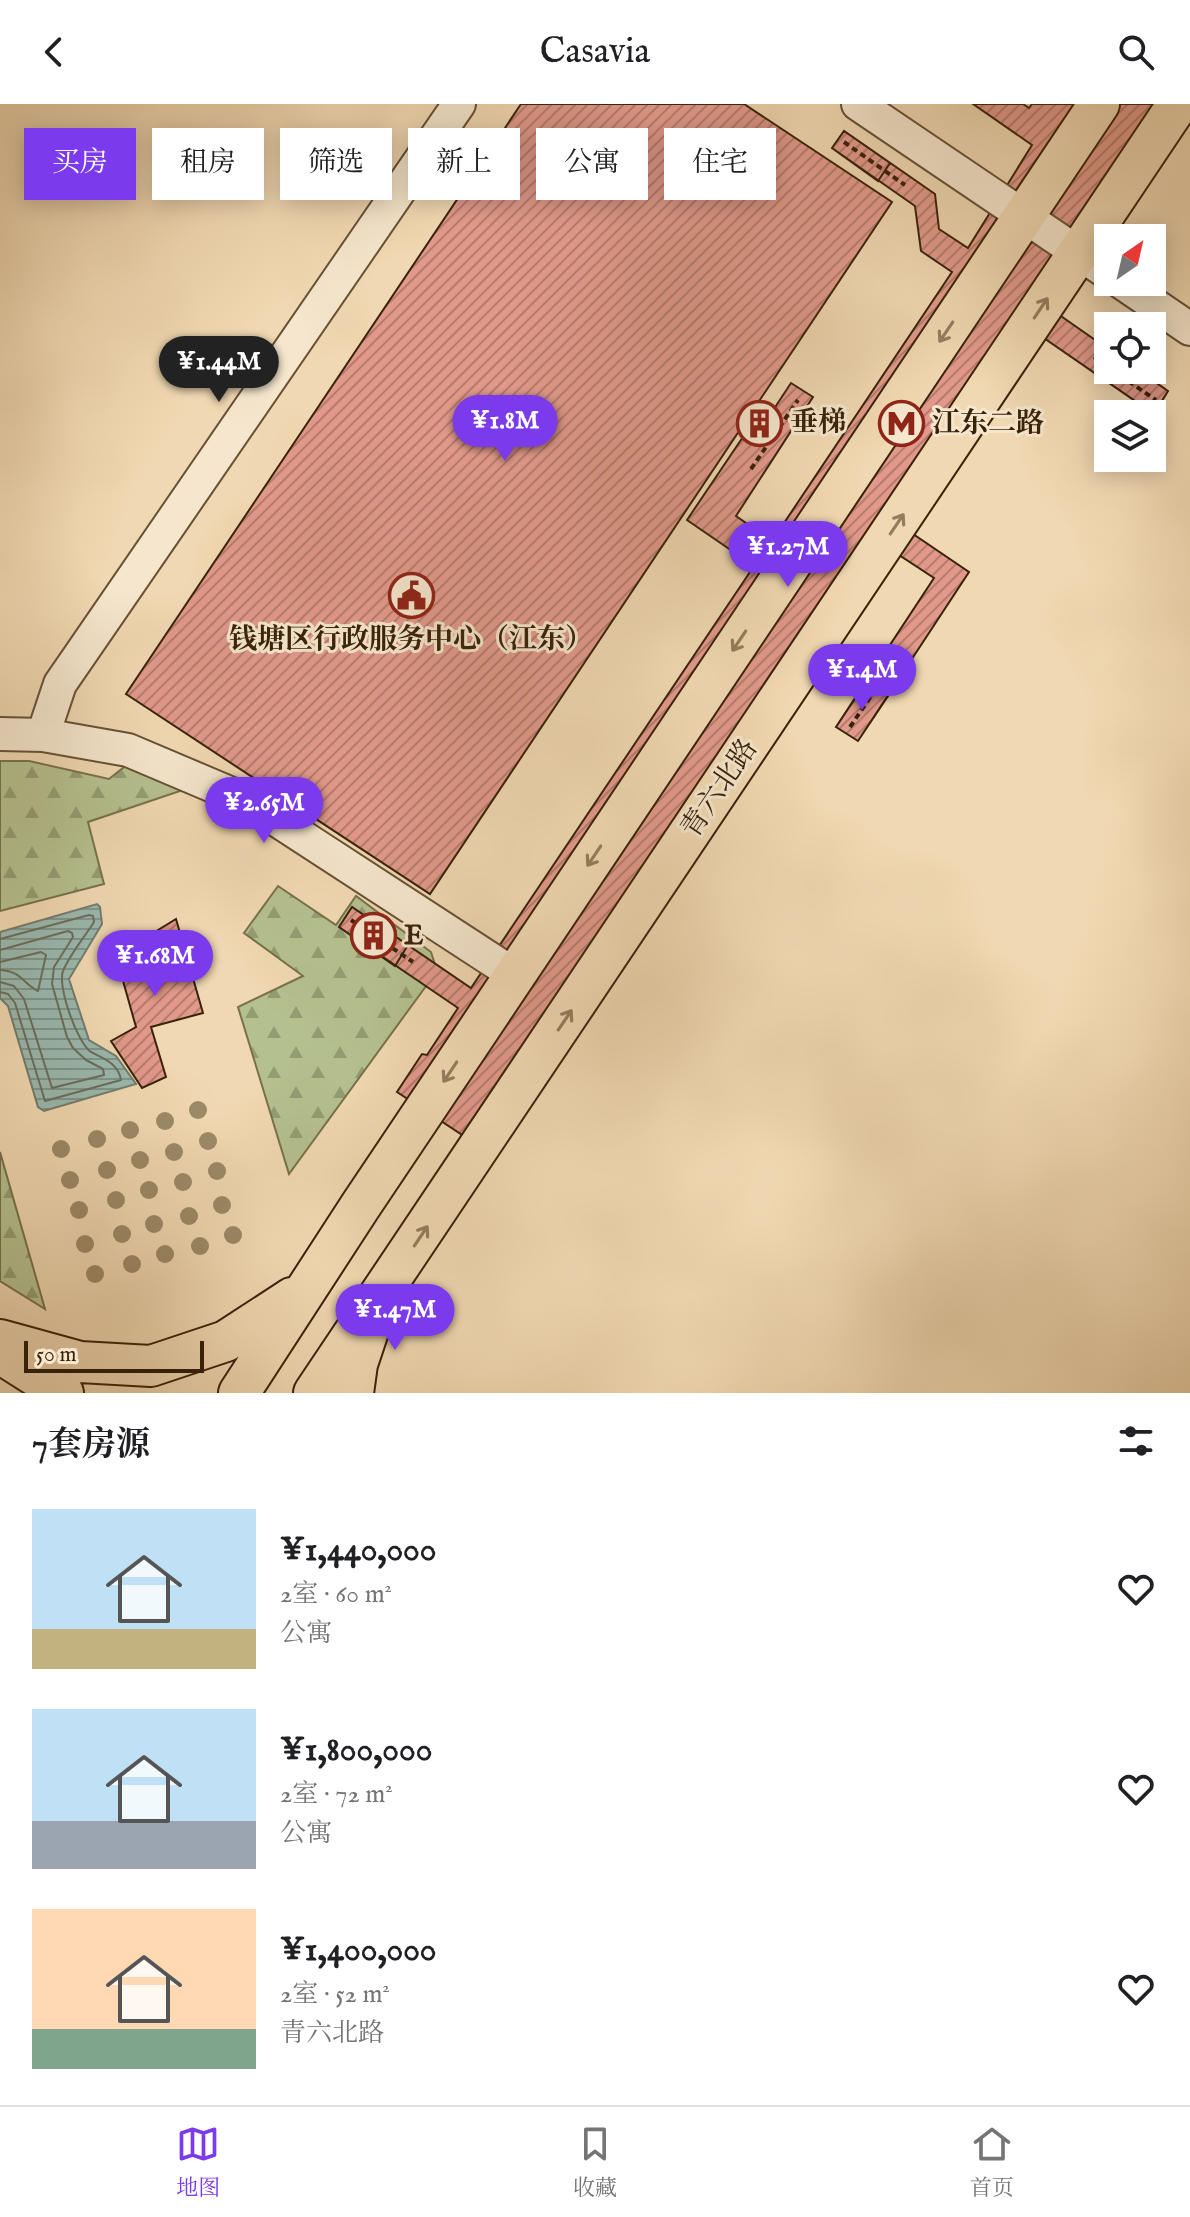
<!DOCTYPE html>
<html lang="zh">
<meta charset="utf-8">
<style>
body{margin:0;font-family:"IM FELL English","Noto Serif SC",serif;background:#f2f2f2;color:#202124;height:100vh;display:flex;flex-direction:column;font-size:30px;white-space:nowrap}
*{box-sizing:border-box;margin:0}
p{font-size:26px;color:#757577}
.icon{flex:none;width:44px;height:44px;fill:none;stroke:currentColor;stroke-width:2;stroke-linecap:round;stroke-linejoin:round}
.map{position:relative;height:1289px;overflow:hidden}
.details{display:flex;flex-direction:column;background:#fff;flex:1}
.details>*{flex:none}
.top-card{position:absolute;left:24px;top:24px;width:1142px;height:72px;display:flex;gap:16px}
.needle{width:52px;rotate:34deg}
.buttons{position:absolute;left:1094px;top:120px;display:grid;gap:16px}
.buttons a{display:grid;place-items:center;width:72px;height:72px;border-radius:0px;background:#fff;box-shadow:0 4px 20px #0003;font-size:40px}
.scale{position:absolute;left:24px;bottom:20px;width:180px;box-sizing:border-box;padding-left:8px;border:4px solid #39220a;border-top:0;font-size:22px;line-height:28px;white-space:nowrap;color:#39220a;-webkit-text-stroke:6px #f5e6cd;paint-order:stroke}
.price{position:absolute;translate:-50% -68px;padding:0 18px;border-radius:28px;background:#7c3aed;color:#fff;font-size:26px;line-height:52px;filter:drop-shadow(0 2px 4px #0008)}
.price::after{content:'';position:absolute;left:50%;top:48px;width:24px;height:18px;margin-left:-12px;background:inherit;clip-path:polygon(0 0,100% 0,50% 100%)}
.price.current{background:#222;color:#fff}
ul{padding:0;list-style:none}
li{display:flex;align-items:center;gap:24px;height:200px;padding:0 32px}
li span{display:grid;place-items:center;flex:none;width:224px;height:160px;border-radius:0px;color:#555}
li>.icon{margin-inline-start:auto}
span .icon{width:96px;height:96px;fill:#fffc;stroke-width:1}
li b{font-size:34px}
h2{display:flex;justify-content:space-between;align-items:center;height:96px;padding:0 32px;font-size:34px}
.tag{padding:0 28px;border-radius:0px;background:#fff;box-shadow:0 4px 20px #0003;font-size:28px;line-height:72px}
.tag.current{background:#7c3aed;color:#fff}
header{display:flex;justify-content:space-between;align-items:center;height:104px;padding:0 32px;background:#fff;font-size:36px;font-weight:600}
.tab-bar{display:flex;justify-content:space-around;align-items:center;height:112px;border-top:2px solid #e0e0e0;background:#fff;font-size:22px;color:#757577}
.tab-bar a{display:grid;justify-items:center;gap:4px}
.tab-bar .current{color:#7c3aed}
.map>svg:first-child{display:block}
.forest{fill:url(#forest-firs);stroke:#77714c;stroke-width:2}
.water{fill:url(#water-rules);stroke:#737d6d;stroke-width:2}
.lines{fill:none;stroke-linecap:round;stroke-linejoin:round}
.shore{stroke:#6a6e5c;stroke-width:2}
.building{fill:url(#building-hatch);stroke:#39220a;stroke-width:2}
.minor-casing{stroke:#675034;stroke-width:36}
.major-casing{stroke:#39220a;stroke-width:44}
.path{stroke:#39220a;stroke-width:4;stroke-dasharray:6 4;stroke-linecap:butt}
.minor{stroke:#f5e6cd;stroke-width:32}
.major{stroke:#f0d8b2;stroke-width:40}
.tree{fill:#9c8a68}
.oneway{stroke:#947d5e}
.labels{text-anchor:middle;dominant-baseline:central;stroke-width:6;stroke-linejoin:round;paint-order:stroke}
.poi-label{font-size:28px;font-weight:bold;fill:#39220a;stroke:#f5e6cd;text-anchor:start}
.street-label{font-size:28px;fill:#39220a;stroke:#f5e6cd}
</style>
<header><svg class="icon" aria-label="back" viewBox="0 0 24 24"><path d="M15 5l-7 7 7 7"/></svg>Casavia<svg class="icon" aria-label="search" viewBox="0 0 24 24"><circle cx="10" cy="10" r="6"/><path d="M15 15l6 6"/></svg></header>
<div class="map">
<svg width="1190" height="1289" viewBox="0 0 1190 1289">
<defs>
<pattern id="forest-firs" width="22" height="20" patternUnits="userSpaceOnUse" patternTransform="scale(2)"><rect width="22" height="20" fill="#b5c08f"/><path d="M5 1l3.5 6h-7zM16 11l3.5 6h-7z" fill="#949c73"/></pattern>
<pattern id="water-rules" width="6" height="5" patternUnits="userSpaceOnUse" patternTransform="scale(2)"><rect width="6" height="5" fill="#9ab9af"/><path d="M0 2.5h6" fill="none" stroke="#7f968d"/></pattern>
<pattern id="building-hatch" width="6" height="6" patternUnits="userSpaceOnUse" patternTransform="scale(2)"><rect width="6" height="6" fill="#e1998a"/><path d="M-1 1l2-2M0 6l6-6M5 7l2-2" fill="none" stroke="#b77c6f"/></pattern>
</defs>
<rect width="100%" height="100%" fill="#f0d8b2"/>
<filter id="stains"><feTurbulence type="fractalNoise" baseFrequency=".0025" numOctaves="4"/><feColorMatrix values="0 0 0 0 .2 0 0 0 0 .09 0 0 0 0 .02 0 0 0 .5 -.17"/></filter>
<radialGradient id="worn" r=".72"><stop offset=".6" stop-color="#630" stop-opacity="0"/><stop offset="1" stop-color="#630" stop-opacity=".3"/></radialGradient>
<path class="forest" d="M 0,657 L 29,657 L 109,675 L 128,660 L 192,683 L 88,718 L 104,780 L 0,807 Z
M 278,782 L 336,821 L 356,792 L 431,848 L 437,867 L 289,1070 L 238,903 L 303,872 L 244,829 Z
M 0,1048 L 45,1205 L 0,1177 Z"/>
<path class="water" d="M 97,800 L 100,803 L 102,820 L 69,875 L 89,936 L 116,952 L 136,980 L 44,1007 L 38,1003 L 8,902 L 0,894 L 0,828 Z"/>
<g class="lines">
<path class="shore" d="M 0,835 L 89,811 L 93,812 L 94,818 C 84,834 70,850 63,867 C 57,881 77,939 91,948 C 104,955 118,959 121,976 L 45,997 L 15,899 L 8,890 L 0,888
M 0,846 L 68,827 L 72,829 L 73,833 L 54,863 L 52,880 L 67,933 L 73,944 L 86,956 L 103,965 L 104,971 L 52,984 L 24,895 L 14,882 L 0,878
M 0,858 L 41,848 L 46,851 L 38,887 C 23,880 22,867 0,866"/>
</g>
<path class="building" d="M 521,0 L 744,0 L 892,98 L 430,790 L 126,590 Z
M 973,0 L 1023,0 L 1029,4 L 1032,0 L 1170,0 L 1038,196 L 1108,245 L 1108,266 L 1138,266 L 1168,287 L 1154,310 L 1022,219 L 891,415 L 969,468 L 858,637 L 836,623 L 934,474 L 876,436 L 476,1040 L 397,988 L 422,950 L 427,951 L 458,904 L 339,823 L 352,803 L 471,884 L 754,462 L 687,416 L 751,321 L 760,326 L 791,279 L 813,293 L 736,412 L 772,437 L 952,168 L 921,147 L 915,102 L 832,44 L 844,27 L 935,90 L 939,125 L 968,144 L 1032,41 Z
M 844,27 L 890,59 L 878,77 L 832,44 Z
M 1108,266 L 1138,266 L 1168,287 L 1154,310 L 1102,274 Z
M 866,578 L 888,592 L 858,637 L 836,623 Z
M 352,803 L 408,841 L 395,862 L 339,823 Z
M 176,815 L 203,909 L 151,923 L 166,973 L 142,984 L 111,937 L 136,923 L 116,852 Z"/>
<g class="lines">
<defs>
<path id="minor" d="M 858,0 L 1108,169
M 1121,178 L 1190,225
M 0,630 L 43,631 L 128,646 L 246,696 L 515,871
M 43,631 L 60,580 L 459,0"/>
<path id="major" d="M 0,1236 L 80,1258 L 151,1262 L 226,1237 L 292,1194
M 0,1249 L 63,1289
M 239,1289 L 361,1101 L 1099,0
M 314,1289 L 1178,0
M 353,1289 L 357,1260 L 368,1227"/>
</defs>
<use href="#minor" class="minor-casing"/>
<use href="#major" class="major-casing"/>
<path class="path" d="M 844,38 L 905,81
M 1094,253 L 1108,263
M 1112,266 L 1156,296
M 751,365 L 798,296
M 850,623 L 897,554
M 351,816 L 413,858"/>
<use href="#minor" class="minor"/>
<use href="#major" class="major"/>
</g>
<g class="tree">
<circle cx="198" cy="1006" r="9"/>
<circle cx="165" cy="1017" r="9"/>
<circle cx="130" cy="1026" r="9"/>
<circle cx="97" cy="1035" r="9"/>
<circle cx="208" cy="1037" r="9"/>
<circle cx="61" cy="1045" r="9"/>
<circle cx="174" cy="1048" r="9"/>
<circle cx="140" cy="1056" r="9"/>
<circle cx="107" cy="1066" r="9"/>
<circle cx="217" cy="1067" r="9"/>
<circle cx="70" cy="1076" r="9"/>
<circle cx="183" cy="1078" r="9"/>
<circle cx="149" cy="1086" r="9"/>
<circle cx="116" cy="1096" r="9"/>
<circle cx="222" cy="1101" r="9"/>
<circle cx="79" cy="1106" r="9"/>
<circle cx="189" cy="1112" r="9"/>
<circle cx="154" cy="1120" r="9"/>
<circle cx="122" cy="1130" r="9"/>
<circle cx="233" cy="1131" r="9"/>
<circle cx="85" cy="1140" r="9"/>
<circle cx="200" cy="1142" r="9"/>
<circle cx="165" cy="1150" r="9"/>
<circle cx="132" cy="1160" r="9"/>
<circle cx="95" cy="1170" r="9"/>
</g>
<defs><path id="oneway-shaft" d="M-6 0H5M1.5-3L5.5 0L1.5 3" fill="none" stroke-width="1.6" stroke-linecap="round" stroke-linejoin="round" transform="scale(2)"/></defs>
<g class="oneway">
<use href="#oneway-shaft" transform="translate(1041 204) rotate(-56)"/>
<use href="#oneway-shaft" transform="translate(946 228) rotate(124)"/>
<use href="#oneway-shaft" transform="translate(897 420) rotate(-56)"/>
<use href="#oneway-shaft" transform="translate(739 537) rotate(124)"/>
<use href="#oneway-shaft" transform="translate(594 752) rotate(124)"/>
<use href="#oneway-shaft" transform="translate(565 916) rotate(-56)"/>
<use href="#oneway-shaft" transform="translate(450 968) rotate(124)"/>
<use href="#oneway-shaft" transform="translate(421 1132) rotate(-56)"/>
</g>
<defs>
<symbol id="building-ring" viewBox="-11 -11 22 22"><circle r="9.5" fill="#f5e6cd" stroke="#8f2418" stroke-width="1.5"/><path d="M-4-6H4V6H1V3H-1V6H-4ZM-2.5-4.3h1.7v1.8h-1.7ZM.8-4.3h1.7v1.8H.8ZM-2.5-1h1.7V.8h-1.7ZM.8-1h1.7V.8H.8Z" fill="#8f2418"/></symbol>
<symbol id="metro-ring" viewBox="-11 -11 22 22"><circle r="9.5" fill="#f5e6cd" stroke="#8f2418" stroke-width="1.5"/><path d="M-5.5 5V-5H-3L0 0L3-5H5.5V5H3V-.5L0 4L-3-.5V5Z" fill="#8f2418"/></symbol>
<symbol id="civic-ring" viewBox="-11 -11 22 22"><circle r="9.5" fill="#f5e6cd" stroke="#8f2418" stroke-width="1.5"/><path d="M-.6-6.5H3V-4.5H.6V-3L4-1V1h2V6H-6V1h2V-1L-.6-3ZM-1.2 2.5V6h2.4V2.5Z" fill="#8f2418"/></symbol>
</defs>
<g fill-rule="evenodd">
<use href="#building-ring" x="734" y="294" width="51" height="51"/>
<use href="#metro-ring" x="876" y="294" width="51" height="51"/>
<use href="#civic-ring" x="386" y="466" width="51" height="51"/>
<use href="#building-ring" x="348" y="806" width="51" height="51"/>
</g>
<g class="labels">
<g class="poi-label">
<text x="790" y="319">垂梯</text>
<text x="932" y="320">江东二路</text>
<text x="411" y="536" text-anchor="middle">钱塘区行政服务中心（江东）</text>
<text x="404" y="832">E</text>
</g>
<g class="street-label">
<text transform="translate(720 685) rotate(-56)">青六北路</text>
</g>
</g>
<rect width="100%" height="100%" filter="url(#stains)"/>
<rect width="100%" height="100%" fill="url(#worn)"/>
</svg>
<div class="buttons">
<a><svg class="needle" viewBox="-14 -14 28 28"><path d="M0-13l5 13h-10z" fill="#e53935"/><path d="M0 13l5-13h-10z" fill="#757577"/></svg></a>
<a><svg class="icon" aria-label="locate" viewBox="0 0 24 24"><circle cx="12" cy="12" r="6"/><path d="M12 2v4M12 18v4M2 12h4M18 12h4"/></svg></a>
<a><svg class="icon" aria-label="layers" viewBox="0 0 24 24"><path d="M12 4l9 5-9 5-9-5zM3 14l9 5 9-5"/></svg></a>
</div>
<div class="scale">50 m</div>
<b class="price current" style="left:219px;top:300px">¥1.44M</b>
<b class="price" style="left:505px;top:359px">¥1.8M</b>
<b class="price" style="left:788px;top:485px">¥1.27M</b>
<b class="price" style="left:862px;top:608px">¥1.4M</b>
<b class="price" style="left:264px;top:741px">¥2.65M</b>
<b class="price" style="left:155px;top:894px">¥1.68M</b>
<b class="price" style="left:395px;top:1248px">¥1.47M</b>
<div class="top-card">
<a class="tag current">买房</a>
<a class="tag">租房</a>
<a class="tag">筛选</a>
<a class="tag">新上</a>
<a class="tag">公寓</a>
<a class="tag">住宅</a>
</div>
</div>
<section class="details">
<h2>7套房源<svg class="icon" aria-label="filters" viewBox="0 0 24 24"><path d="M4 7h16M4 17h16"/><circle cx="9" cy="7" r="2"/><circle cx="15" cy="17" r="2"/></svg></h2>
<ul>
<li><span style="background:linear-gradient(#bfe0f5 75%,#c2b280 0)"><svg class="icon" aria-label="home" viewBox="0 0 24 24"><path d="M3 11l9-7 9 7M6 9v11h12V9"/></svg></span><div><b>¥1,440,000</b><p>2室 · 60 m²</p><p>公寓</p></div><svg class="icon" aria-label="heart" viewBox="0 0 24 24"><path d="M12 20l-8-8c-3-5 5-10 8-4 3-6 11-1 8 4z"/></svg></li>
<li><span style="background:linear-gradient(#bfe0f5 70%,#9aa5b1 0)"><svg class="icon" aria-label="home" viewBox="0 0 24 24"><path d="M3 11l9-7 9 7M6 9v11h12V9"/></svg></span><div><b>¥1,800,000</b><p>2室 · 72 m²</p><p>公寓</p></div><svg class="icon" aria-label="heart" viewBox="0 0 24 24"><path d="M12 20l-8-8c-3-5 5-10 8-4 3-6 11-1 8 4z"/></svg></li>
<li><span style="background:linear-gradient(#ffd9b3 75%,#7fa58c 0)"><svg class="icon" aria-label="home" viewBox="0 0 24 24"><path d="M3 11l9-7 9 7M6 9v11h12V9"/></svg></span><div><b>¥1,400,000</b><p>2室 · 52 m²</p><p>青六北路</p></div><svg class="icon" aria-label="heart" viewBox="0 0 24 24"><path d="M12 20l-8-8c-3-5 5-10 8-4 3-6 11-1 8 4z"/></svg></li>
</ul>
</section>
<nav class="tab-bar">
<a class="current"><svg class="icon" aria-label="map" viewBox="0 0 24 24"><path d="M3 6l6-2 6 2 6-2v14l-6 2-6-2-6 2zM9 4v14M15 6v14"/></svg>地图</a>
<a><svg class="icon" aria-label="saved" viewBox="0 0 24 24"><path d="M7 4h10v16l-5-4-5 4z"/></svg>收藏</a>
<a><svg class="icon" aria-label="home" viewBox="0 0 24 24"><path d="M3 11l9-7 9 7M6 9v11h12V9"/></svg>首页</a>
</nav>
